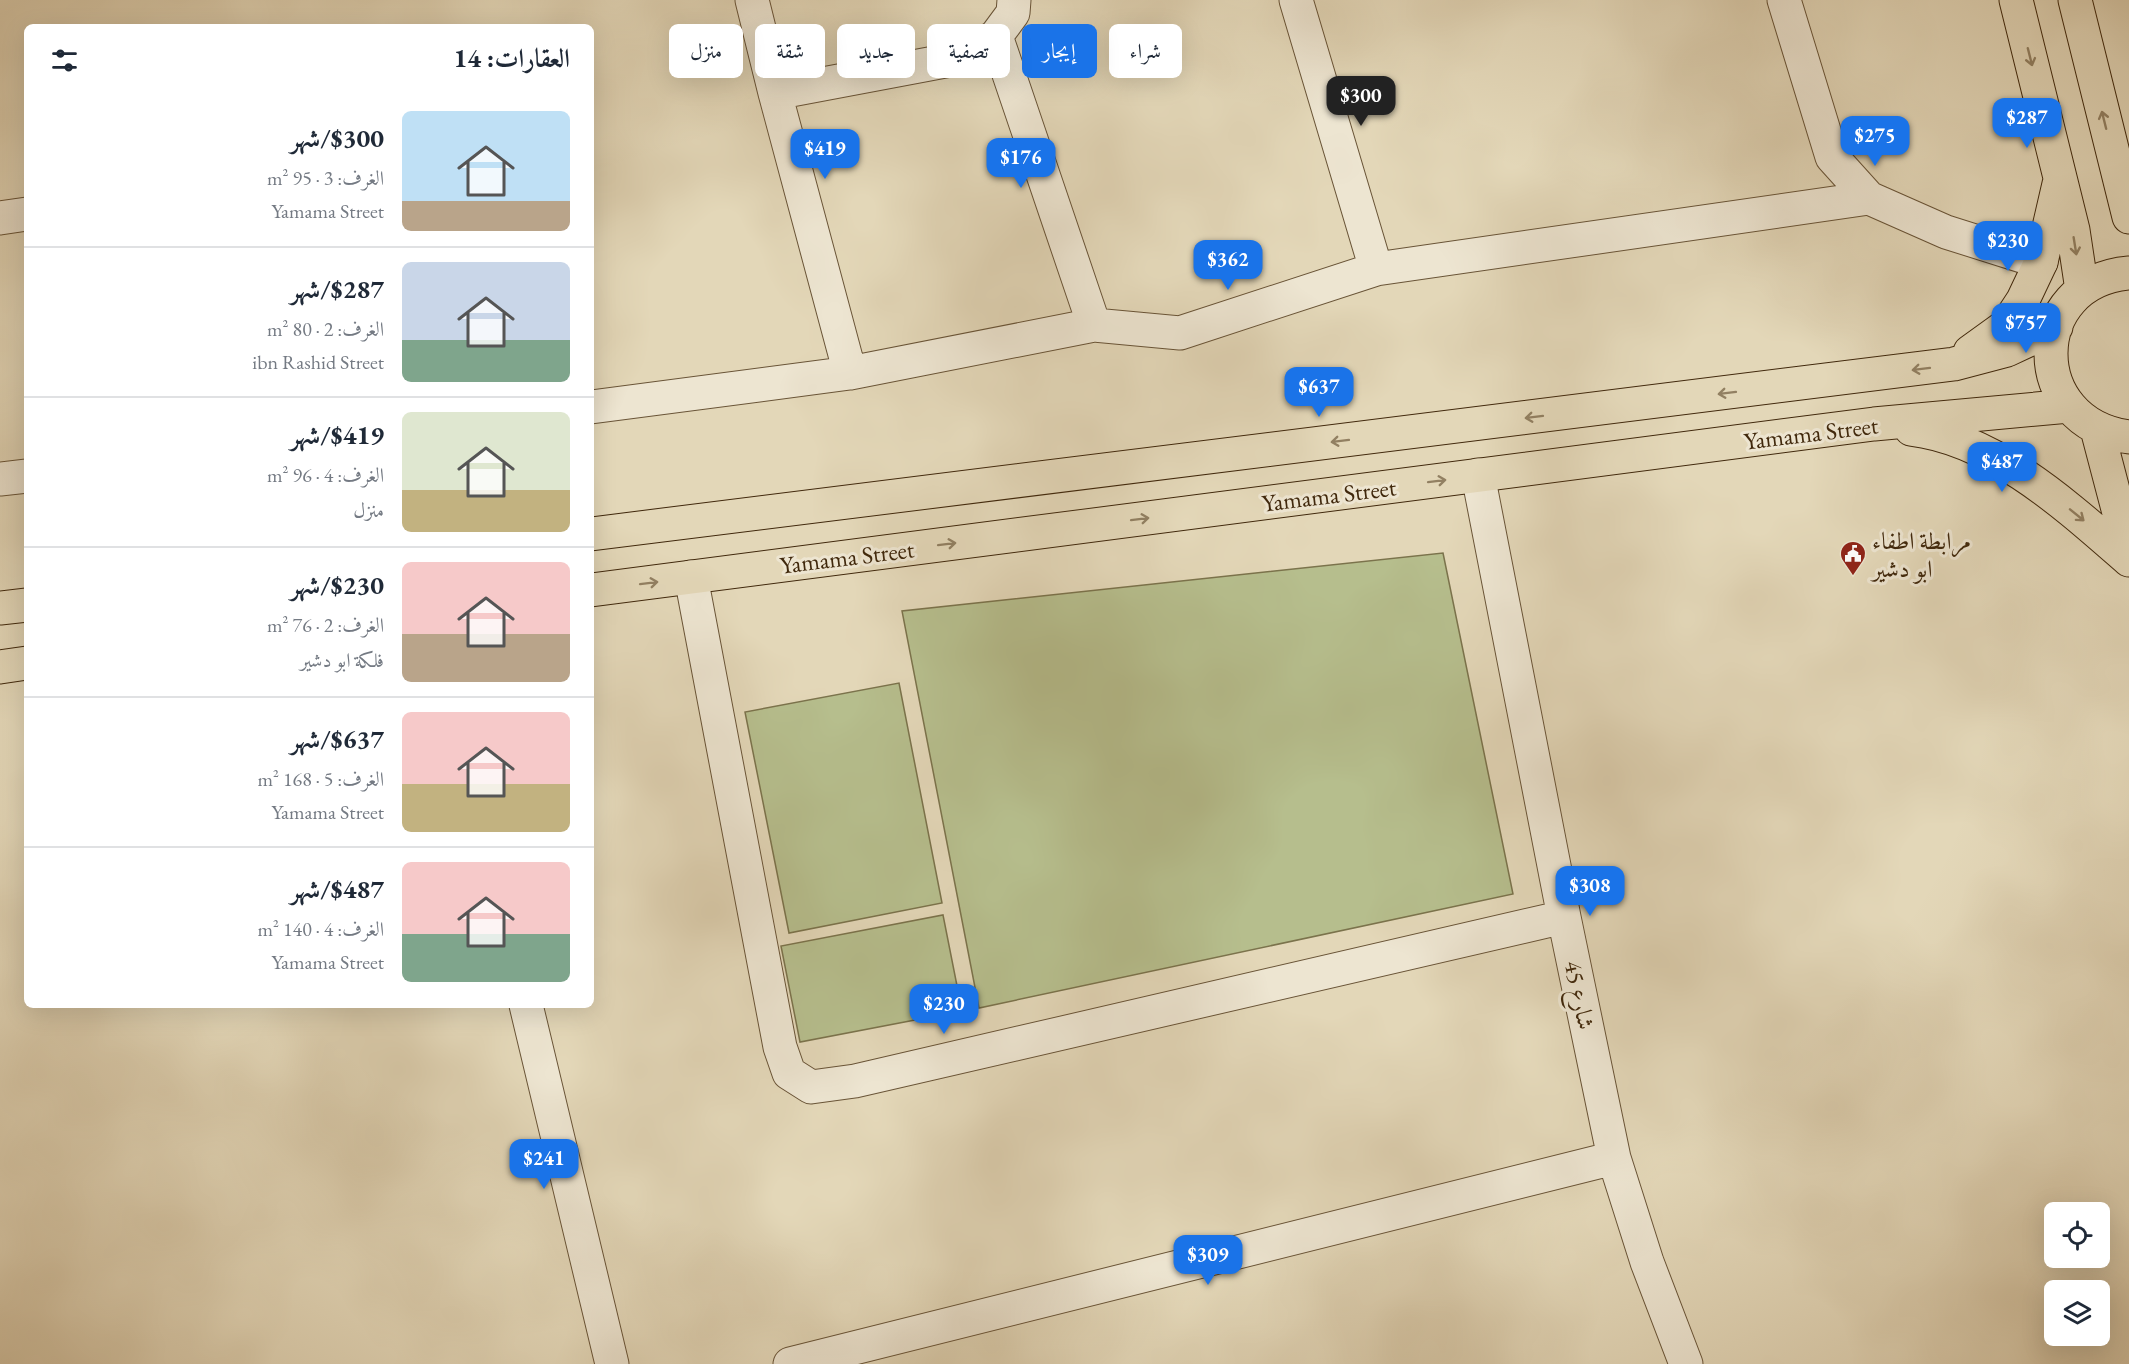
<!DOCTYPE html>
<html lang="ar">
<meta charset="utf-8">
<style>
body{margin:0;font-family:"EB Garamond",Amiri,serif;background:#f2f2f3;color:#1f2937;direction:rtl;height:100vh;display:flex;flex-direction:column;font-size:22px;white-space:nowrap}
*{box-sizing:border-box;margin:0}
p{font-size:20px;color:#747a83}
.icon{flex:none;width:33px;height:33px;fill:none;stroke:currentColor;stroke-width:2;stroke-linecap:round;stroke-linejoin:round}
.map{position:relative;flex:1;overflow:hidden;direction:ltr}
.side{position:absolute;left:24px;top:24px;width:570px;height:984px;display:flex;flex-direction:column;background:#fff;border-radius:9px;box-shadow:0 6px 24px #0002;direction:rtl}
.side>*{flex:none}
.guide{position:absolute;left:612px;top:24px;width:570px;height:54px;direction:rtl;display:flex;gap:12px}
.controls{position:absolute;left:2044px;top:1202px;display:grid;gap:12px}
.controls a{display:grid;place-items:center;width:66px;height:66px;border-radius:9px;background:#fff;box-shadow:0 6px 24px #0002;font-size:30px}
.price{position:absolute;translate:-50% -51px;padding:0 14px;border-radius:12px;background:#1a73e8;color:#fff;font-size:20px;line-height:39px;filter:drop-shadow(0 2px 3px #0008)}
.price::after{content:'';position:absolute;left:50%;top:36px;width:18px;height:14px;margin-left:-9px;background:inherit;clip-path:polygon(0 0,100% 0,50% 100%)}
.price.active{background:#222;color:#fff}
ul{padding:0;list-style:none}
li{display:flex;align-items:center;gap:18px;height:150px;padding:0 24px}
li+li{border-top:2px solid #e0e1e3}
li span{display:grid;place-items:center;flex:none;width:168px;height:120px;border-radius:9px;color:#555}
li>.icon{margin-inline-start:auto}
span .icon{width:72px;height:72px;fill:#fffc;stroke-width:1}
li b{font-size:26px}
h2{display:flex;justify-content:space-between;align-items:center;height:72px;padding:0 24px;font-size:26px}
.chip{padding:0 21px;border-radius:9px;background:#fff;box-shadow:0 6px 24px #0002;font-size:21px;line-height:54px}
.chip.active{background:#1a73e8;color:#fff}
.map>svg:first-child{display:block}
.green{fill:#b6be8d;stroke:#7b734c;stroke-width:1.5}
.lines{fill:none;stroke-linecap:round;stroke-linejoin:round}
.minor-casing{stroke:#695437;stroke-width:35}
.major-casing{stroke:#40280c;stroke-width:35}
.minor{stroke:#ede5d1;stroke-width:33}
.major{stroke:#e3d7b8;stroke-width:33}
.oneway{stroke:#928062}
.labels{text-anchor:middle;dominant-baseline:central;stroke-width:6;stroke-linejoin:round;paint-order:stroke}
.street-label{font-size:24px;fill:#40280c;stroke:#ede5d1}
.poi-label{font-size:24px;fill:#40280c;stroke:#ede5d1;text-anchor:start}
</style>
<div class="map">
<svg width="2129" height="1364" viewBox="0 0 2129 1364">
<rect width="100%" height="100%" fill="#e3d7b8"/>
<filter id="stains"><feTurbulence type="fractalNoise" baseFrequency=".00333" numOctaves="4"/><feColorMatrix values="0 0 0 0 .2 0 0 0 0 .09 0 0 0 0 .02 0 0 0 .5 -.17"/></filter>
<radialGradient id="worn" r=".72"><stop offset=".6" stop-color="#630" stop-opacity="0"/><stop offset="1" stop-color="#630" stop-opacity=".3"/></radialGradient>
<path class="green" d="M 1443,553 L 1513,894 L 979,1008 L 902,611 Z
M 899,683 L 942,903 L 789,933 L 745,712 Z
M 943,915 L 962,1011 L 800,1042 L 781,946 Z"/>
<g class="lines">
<defs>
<path id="minor" d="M 752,0 L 775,93 L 850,373
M 1296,0 L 1376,269
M 1784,0 L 1832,157 L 1869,198 L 1946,232 L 2041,262
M 996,36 L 1094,325
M 775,93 L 961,58 L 996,36 L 1013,13 L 1014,0
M 0,218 L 27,214
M 591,407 L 850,373 L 1094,325 L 1180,333 L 1376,269 L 1869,198
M 1478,475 L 1564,917 L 1614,1158 L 1647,1262 L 1686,1364
M 0,479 L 27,476
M 691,577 L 780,1047 L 789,1073 L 811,1087 L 855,1081 L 1564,917
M 526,1005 L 612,1364
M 790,1364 L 1614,1158"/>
<path id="major" d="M 2016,0 L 2073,230 L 2082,290
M 2075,0 L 2129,217
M 2129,273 C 2026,282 2024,423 2129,437
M 1970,352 L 2006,326 L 2023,300 L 2041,262 L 2059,184
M 1911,429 C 1995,439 2068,507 2129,560
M 2097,429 L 2129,551
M 591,534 L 1954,364 L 2007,350 L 2056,327
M 591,590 L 1874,424 L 2069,406
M 0,608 L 27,605
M 0,667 L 27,663"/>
</defs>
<use href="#minor" class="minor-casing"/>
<use href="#major" class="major-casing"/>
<use href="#minor" class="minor"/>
<use href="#major" class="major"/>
</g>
<defs><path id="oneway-shaft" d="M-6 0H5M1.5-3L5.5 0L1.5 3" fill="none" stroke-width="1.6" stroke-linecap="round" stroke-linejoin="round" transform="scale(1.5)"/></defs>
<g class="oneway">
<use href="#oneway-shaft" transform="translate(2030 57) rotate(76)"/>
<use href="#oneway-shaft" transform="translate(2104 120) rotate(-104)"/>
<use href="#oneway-shaft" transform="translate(2075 246) rotate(81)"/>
<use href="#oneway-shaft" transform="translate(1921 369) rotate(173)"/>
<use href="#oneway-shaft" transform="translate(1727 393) rotate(173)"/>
<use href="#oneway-shaft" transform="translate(1534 417) rotate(173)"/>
<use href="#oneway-shaft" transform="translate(1340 441) rotate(173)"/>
<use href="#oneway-shaft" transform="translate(1437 481) rotate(-7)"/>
<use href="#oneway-shaft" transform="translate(2077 515) rotate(39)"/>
<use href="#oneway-shaft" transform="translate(1140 519) rotate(-7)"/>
<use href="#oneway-shaft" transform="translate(947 544) rotate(-7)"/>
<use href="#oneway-shaft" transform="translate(649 583) rotate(-7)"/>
</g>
<defs>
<symbol id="civic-pin" viewBox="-11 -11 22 30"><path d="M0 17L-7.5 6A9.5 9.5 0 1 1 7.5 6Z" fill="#8f2418" stroke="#ede5d1"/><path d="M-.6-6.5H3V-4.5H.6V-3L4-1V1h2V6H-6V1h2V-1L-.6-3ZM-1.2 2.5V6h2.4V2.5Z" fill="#fff"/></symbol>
</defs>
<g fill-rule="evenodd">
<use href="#civic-pin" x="1838" y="539" width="30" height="40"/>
</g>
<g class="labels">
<g class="street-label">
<text transform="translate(1811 433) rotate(-7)">Yamama Street</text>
<text transform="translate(1329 495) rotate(-7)">Yamama Street</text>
<text transform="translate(847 557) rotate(-7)">Yamama Street</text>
<text transform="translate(1580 995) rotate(78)">شارع 45</text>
</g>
<g class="poi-label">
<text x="1872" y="540">مرابطة اطفاء<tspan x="1872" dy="28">ابو دشير</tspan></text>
</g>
</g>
<rect width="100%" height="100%" filter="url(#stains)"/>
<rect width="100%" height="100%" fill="url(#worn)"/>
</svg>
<div class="controls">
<a><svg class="icon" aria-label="locate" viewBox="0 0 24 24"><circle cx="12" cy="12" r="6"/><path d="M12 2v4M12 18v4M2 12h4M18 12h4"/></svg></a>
<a><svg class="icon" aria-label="layers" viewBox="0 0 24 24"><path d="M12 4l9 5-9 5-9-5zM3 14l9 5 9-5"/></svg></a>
</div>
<b class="price active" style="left:1361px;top:127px">$300</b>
<b class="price" style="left:2027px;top:149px">$287</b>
<b class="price" style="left:1875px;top:167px">$275</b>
<b class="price" style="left:825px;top:180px">$419</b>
<b class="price" style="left:1021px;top:189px">$176</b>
<b class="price" style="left:2008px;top:272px">$230</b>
<b class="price" style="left:1228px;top:291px">$362</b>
<b class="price" style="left:2026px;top:354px">$757</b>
<b class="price" style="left:1319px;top:418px">$637</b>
<b class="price" style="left:2002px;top:493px">$487</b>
<b class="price" style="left:1590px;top:917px">$308</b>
<b class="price" style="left:944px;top:1035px">$230</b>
<b class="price" style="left:544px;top:1190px">$241</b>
<b class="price" style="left:1208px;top:1286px">$309</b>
<div class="guide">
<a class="chip">شراء</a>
<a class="chip active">إيجار</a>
<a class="chip">تصفية</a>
<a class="chip">جديد</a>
<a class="chip">شقة</a>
<a class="chip">منزل</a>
</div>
<section class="side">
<h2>العقارات: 14<svg class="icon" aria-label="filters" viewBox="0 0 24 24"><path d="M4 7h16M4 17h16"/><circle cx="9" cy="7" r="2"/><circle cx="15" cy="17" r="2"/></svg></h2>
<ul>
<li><span style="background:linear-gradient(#bfe0f5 75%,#b9a48a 0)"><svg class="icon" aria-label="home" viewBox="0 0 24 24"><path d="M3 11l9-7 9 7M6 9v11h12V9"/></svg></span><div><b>$300/شهر</b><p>الغرف: 3 · 95 m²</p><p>Yamama Street</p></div></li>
<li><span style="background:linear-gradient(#c9d6e8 65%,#7fa58c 0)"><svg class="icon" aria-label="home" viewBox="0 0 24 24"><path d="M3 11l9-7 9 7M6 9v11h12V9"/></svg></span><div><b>$287/شهر</b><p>الغرف: 2 · 80 m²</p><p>ibn Rashid Street</p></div></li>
<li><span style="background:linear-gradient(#dfe7d0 65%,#c2b280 0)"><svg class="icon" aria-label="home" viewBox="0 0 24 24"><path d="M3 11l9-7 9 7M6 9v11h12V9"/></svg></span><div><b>$419/شهر</b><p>الغرف: 4 · 96 m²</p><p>منزل</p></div></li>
<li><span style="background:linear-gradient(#f6c9c9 60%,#b9a48a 0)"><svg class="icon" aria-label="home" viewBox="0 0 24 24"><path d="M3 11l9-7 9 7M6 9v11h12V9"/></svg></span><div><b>$230/شهر</b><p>الغرف: 2 · 76 m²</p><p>فلكة ابو دشير</p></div></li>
<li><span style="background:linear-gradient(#f6c9c9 60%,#c2b280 0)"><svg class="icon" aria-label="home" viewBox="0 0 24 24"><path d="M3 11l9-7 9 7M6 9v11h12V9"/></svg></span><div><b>$637/شهر</b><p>الغرف: 5 · 168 m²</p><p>Yamama Street</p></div></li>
<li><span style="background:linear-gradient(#f6c9c9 60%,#7fa58c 0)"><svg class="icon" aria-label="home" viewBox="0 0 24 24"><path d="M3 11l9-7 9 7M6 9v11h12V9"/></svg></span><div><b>$487/شهر</b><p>الغرف: 4 · 140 m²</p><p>Yamama Street</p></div></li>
</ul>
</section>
</div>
